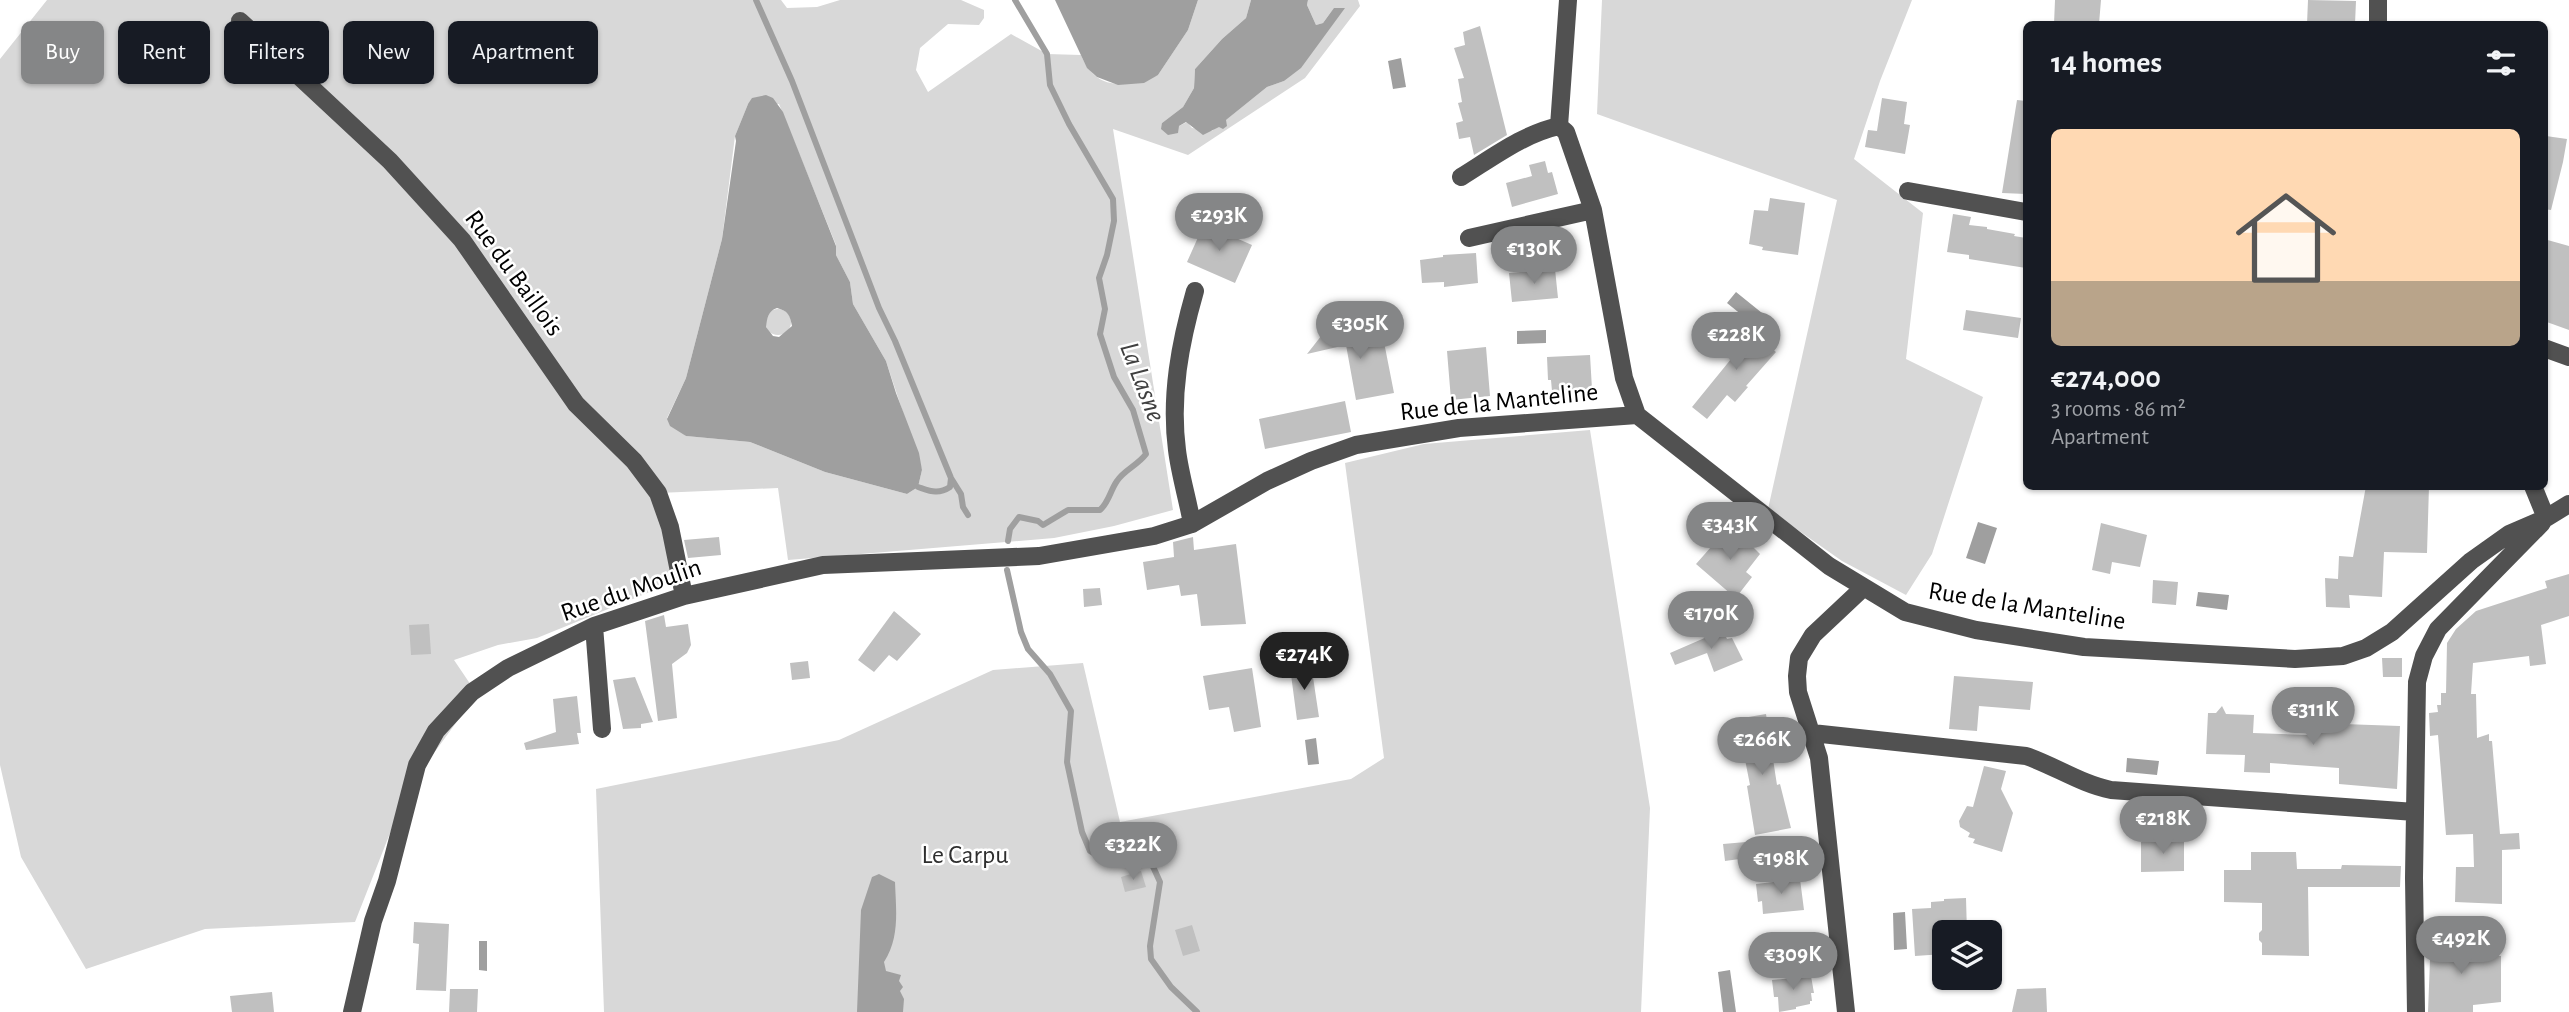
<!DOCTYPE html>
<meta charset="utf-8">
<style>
body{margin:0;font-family:"Alegreya Sans",sans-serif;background:#20242c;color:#f1f3f6;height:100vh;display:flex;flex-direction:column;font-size:26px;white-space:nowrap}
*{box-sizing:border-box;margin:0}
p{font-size:23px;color:#9ea1a6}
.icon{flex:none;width:38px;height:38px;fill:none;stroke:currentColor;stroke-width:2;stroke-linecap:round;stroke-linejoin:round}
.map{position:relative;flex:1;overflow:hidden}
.side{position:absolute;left:2023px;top:21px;width:525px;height:469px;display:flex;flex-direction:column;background:#171b24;border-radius:10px;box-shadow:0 2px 5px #0004}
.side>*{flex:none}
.top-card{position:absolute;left:21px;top:21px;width:665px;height:63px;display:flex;gap:14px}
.tools{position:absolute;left:1932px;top:920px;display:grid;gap:14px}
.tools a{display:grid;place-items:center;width:70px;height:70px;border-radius:10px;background:#171b24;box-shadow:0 2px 5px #0004;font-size:35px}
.price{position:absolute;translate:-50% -60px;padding:0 16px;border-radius:24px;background:#858687;color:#fff;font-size:23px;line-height:46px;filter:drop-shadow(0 2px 4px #0008)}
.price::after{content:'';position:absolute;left:50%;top:42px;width:21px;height:16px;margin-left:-10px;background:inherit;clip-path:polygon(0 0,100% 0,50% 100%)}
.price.active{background:#222;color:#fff}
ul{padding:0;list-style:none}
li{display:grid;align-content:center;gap:14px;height:371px;padding:0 28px}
li span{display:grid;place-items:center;height:217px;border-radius:10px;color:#555}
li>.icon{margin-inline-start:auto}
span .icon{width:126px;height:126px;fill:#fffc;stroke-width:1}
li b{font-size:30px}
h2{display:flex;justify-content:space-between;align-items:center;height:84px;padding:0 28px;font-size:30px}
.chip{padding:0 24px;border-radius:10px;background:#171b24;box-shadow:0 2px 5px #0004;font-size:24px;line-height:63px}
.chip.active{background:#858687;color:#fff}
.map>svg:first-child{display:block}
.green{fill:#d8d8d8;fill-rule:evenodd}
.water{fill:#9f9f9f;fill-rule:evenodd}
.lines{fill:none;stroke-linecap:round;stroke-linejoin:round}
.stream{stroke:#9f9f9f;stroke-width:6}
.building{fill:#c0c0c0}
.minor{stroke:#515151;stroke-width:18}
.labels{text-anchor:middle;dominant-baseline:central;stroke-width:5;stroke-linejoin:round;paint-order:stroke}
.street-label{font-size:26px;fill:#000;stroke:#fff}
.park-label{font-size:26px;fill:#2f2f2f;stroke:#fff}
.water-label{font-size:28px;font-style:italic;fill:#404040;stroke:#fff}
</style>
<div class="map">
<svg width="2569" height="1012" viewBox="0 0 2569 1012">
<rect width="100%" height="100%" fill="#fff"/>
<path class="green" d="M 47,0 L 781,0 L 787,8 L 817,7 L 840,0 L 961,0 L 984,10 L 984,18 L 979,25 L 948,24 L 920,48 L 916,70 L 928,92 L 1011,34 L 1047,54 L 1081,55 C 1099,95 1125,84 1158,75 L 1188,30 L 1198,0 L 1251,0 L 1246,18 L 1222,39 L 1195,69 L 1194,88 L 1183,107 L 1162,123 L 1179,126 L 1187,122 L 1192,128 L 1212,131 L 1267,87 L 1284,81 L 1334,8 L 1323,23 L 1316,25 L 1307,5 L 1308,0 L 1358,0 L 1360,6 L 1305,78 L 1188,155 L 1113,129 L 1173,510 L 1114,526 L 1054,538 L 788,560 L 778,488 L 658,493 L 673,574 L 667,585 L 537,638 L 498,645 L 454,660 L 477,694 L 407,790 L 355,922 L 205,929 L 86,969 L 21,857 L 0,765 L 0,59 ZM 748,104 L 779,104 L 836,245 L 836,255 L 850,282 L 853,304 L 886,361 L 922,470 L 918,487 L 907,494 L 825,472 L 750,442 L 686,436 L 667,418 L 686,378 L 722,239 L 735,136 Z
M 1602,0 L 1912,0 L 1880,81 L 1854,159 L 1923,213 L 1906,359 L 1983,397 L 1932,554 L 1906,595 L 1842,561 L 1768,509 L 1837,200 L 1597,114 Z
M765 322a13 13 0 1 1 26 0a13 13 0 1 1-26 0Z
M 1590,430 L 1650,808 L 1641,1012 L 604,1012 L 596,789 L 839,740 L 993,670 L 1083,663 L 1120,822 L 1351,779 L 1384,758 L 1345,463 L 1424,444 Z"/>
<path class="water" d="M 1055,0 L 1198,0 L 1188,30 L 1158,75 L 1144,83 L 1118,85 L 1097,77 L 1087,68 Z
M 1251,0 L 1308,0 L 1307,5 L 1316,25 L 1323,23 L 1334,8 L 1345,8 L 1301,68 L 1284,81 L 1267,87 L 1226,120 L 1227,126 L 1223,129 L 1219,127 L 1203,135 L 1186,122 L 1179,126 L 1178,133 L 1168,135 L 1161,129 L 1162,123 L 1183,107 L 1194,88 L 1195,69 L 1222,39 L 1246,18 Z
M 1401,58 L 1406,87 L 1393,89 L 1388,61 Z
M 766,95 L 773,98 L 783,112 L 836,246 L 836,255 L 850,282 L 853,304 L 886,361 L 896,393 L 919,453 L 922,470 L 918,487 L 907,494 L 825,472 L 750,442 L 686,436 L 670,426 L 667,419 L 686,378 L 722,239 L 736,141 L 735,136 L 748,104 L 752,98 ZM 777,308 C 788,311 790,315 792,326 L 779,337 L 773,336 L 766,327 C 767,318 768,311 777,308 Z
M 1736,292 L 1762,313 L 1753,324 L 1727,303 Z
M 1381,308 L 1383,321 L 1355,327 L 1352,314 Z
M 1546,330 L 1546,343 L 1517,344 L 1517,331 Z
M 1978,522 L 1997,528 L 1985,564 L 1966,558 Z
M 2198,592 L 2229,595 L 2227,610 L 2196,606 Z
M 1316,738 L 1319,764 L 1308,765 L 1305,740 Z
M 2127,758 L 2159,761 L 2157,775 L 2126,772 Z
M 879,874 L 895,882 C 896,910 900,937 884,962 L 886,971 L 901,975 L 899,981 L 903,987 L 900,991 L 904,999 L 903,1012 L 857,1012 L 861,910 L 872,877 Z
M 1905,912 L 1907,949 L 1894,950 L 1893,913 Z
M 479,941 L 487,941 L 487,971 L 479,970 Z
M 1730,970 L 1736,1012 L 1723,1012 L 1718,972 Z"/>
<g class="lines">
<path class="stream" d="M 756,0 L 792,81 L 879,308 L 895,341 L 951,478 L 961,494 L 963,507 L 968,515
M 918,487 C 930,491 938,495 950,487 L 951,478
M 1008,541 L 1010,529 L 1019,517 L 1038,521 L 1043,525 L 1068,510 L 1100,510 C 1109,502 1110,491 1117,481 C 1124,470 1138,465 1146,454 L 1133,410 L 1114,377 L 1100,334 L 1105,309 L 1099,278 L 1107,255 L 1114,221 L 1113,199 L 1069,124 L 1050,85 L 1047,54 L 1015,0
M 1007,570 L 1021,632 L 1028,649 L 1050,674 L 1071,711 L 1067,762 L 1082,832 L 1090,851 L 1103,859 L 1132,854 L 1150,860 L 1160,882 L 1150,946 L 1151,959 L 1171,987 L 1197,1012"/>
</g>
<path class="building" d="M 2055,0 L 2101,0 L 2099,24 L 2054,24 Z
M 2308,0 L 2356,1 L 2355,24 L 2307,24 Z
M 1480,26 L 1507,135 L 1474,155 L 1470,137 L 1459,139 L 1456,123 L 1463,121 L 1458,103 L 1462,102 L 1458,79 L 1464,78 L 1454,48 L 1465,45 L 1463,32 Z
M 1882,98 L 1907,102 L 1904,124 L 1910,125 L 1905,154 L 1865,147 L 1868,130 L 1877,131 Z
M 2017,100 L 2026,101 L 2026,194 L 2002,193 Z
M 2546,136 L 2567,139 L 2563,162 L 2551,210 L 2544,209 Z
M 1545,161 L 1548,173 L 1552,172 L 1558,194 L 1512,207 L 1506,183 L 1532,176 L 1529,165 Z
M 1770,198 L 1805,203 L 1798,255 L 1762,250 L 1763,247 L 1749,244 L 1754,210 L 1768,211 Z
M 1953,214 L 1971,217 L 1969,225 L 1987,227 L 1987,229 L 2015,234 L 2014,236 L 2026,238 L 2026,268 L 1969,259 L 1969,255 L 1947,252 Z
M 1204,224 L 1252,245 L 1235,283 L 1187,262 Z
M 2544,239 L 2569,246 L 2569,330 L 2544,321 Z
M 1476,253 L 1478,283 L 1444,287 L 1444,282 L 1422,283 L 1420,260 L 1443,257 L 1443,255 Z
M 1555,269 L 1558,298 L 1512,302 L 1509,273 Z
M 1966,310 L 2021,318 L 2018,338 L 1963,330 Z
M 1340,312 L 1346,340 L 1370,335 L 1372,344 L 1384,342 L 1394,393 L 1356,400 L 1346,345 L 1307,354 Z
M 1745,326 L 1776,352 L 1746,386 L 1748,387 L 1735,402 L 1727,395 L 1707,419 L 1692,407 L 1740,348 L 1732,342 Z
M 1486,347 L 1490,396 L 1451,400 L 1447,351 Z
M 1590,355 L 1592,389 L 1552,391 L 1551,380 L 1548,380 L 1547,357 Z
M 1345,401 L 1351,432 L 1265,449 L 1259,419 Z
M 2366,486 L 2429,486 L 2427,553 L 2384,552 L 2382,597 L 2349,595 L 2350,608 L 2326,607 L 2325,578 L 2338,579 L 2339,556 L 2353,557 Z
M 2101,523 L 2147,535 L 2140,567 L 2112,562 L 2110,574 L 2092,570 Z
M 1726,530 L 1733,536 L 1740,534 L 1760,554 L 1746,572 L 1752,577 L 1738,595 L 1732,595 L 1696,564 Z
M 719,537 L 721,555 L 688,558 L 684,540 Z
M 1193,537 L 1194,550 L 1236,544 L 1246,624 L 1201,626 L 1197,594 L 1181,596 L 1179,585 L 1147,590 L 1143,562 L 1174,557 L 1173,542 Z
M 2569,574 L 2569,616 L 2541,625 L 2546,664 L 2530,666 L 2529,656 L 2473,663 L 2471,694 L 2476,694 L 2477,738 L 2489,734 L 2489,741 L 2492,741 L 2500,834 L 2519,833 L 2520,849 L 2502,850 L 2502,904 L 2455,902 L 2456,867 L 2474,867 L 2473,834 L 2446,835 L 2438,735 L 2430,736 L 2429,713 L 2438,712 L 2437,705 L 2441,705 L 2441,693 L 2446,693 L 2447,643 L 2456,629 L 2476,611 L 2547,588 L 2545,581 Z
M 2153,580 L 2178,582 L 2176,605 L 2152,603 Z
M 1100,588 L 1102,605 L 1084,607 L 1083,589 Z
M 894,611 L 921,634 L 897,661 L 889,655 L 874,672 L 858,660 Z
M 664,615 L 666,627 L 688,624 L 691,645 L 687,653 L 672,664 L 677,718 L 658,721 L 645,621 Z
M 429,624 L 431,654 L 411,655 L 409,625 Z
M 1723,630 L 1727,639 L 1732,638 L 1743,660 L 1714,672 L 1707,653 L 1675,665 L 1670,653 Z
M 2382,658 L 2402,658 L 2402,677 L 2383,677 Z
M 808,661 L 810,678 L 792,680 L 790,663 Z
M 1311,664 L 1319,717 L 1297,720 L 1290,667 Z
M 1252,668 L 1261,727 L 1234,732 L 1229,707 L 1209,710 L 1203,676 Z
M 1954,676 L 2033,682 L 2030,710 L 1979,706 L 1977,731 L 1949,729 Z
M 635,677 L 653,722 L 641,724 L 641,728 L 623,729 L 613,680 Z
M 577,696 L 581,733 L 577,733 L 579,744 L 526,750 L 524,743 L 556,732 L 553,699 Z
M 2222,706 L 2226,714 L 2254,715 L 2253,733 L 2307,735 L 2307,708 L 2344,710 L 2343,724 L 2400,726 L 2397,789 L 2339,784 L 2339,768 L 2270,763 L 2270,773 L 2244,772 L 2245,755 L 2206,754 L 2208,713 L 2216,713 Z
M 1766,714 L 1777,785 L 1780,784 L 1791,828 L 1755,835 L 1747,786 L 1750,785 L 1737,719 Z
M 1984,766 L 2006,771 L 2001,789 L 2013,813 L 2002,852 L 1973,843 L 1975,839 L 1968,837 L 1970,833 L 1960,827 L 1959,821 L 1967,806 L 1973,807 Z
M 2184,841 L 2184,871 L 2141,872 L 2141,842 Z
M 1746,842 L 1747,858 L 1725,861 L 1723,844 Z
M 2251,852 L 2296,852 L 2297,869 L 2341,869 L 2342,865 L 2401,866 L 2400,887 L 2308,887 L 2309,956 L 2262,955 L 2262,943 L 2259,940 L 2259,933 L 2262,930 L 2262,903 L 2224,902 L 2224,870 L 2251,870 Z
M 1141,871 L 1146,887 L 1125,892 L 1121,877 Z
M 1800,879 L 1804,910 L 1763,914 L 1762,901 L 1758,902 L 1756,884 Z
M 1966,898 L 1967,933 L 1944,933 L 1944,954 L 1915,956 L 1912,909 L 1931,908 L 1931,902 L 1944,901 L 1944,899 Z
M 414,922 L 449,924 L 446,991 L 416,990 L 419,944 L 413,943 Z
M 1192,925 L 1200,951 L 1183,956 L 1175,930 Z
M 2431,934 L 2459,935 L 2460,943 L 2476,944 L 2477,956 L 2501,956 L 2501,1002 L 2473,1005 L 2473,1012 L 2428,1012 Z
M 1811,976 L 1814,993 L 1811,993 L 1812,1001 L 1810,1001 L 1810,1004 L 1796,1007 L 1796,1009 L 1779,1012 L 1778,997 L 1774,997 L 1772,980 Z
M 2046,988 L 2047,1012 L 2012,1012 L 2017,989 Z
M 450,989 L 478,989 L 477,1012 L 449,1012 Z
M 272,992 L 274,1012 L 232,1012 L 230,996 Z"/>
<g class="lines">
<path class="minor" d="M 1568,0 L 1559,126 L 1566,132 L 1593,210 L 1624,378 L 1637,415
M 240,21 L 390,161 L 462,240 L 576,404 L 634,461 L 658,493 L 670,527 L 684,596
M 2378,24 L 2378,0
M 1461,177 C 1492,158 1523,134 1559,126
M 1908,191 L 2026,212
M 1469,238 L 1593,210
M 2544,348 L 2569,357
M 2533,486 L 2546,518
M 1192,524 C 1188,500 1180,475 1177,450 C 1170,396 1180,343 1195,291
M 594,626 L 602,729
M 1812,733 L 2026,756 C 2055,766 2081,784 2111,790 L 2415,812
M 352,1012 L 373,921 L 387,881 L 417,765 L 436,731 L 472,692 L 508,668 L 594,626 L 684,596 L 823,565 L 1039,556 L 1154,536 L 1192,524 L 1267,481 L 1311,461 L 1356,445 L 1459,428 L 1637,415 L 1829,566 L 1905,612 L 1976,630 L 2084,647 L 2295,659 L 2343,656 L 2366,648 L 2392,632 L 2471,561 L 2509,534 L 2546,518 L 2569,504
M 1846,1012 L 1819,758 L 1798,692 L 1797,676 L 1799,658 L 1813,635 L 1863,588
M 2416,1012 L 2414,878 L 2417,682 L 2424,656 L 2438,629 L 2542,523"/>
</g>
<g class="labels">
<g class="street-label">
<text transform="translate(514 273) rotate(54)">Rue du Baillois</text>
<text transform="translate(1499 402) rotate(-6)">Rue de la Manteline</text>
<text transform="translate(631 590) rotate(-19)">Rue du Moulin</text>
<text transform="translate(2027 606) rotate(9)">Rue de la Manteline</text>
</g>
<g class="park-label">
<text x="965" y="855">Le Carpu</text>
</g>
<g class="water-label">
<text transform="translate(1142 382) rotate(69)">La Lasne</text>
</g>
</g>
</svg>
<div class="tools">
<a><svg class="icon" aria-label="layers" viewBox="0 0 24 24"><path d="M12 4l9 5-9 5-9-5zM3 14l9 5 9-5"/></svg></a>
</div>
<b class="price" style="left:1219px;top:253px">€293K</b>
<b class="price" style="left:1534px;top:286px">€130K</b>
<b class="price" style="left:1360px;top:361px">€305K</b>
<b class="price" style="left:1736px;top:372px">€228K</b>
<b class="price" style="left:1730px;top:562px">€343K</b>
<b class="price" style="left:1711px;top:651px">€170K</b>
<b class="price active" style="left:1304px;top:692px">€274K</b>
<b class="price" style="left:2313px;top:747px">€311K</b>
<b class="price" style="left:1762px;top:777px">€266K</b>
<b class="price" style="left:2163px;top:856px">€218K</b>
<b class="price" style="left:1133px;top:882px">€322K</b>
<b class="price" style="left:1781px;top:896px">€198K</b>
<b class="price" style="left:2461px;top:976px">€492K</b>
<b class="price" style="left:1793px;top:992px">€309K</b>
<div class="top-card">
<a class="chip active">Buy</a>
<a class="chip">Rent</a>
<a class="chip">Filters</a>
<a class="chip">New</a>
<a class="chip">Apartment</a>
</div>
<section class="side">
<h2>14 homes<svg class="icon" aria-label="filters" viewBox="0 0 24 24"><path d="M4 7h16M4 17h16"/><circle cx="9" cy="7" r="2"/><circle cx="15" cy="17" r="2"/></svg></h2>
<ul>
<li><span style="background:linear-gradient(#ffd9b3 70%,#b9a48a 0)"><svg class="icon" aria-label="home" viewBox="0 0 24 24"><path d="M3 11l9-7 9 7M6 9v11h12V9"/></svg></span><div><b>€274,000</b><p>3 rooms · 86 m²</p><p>Apartment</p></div></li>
</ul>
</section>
</div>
